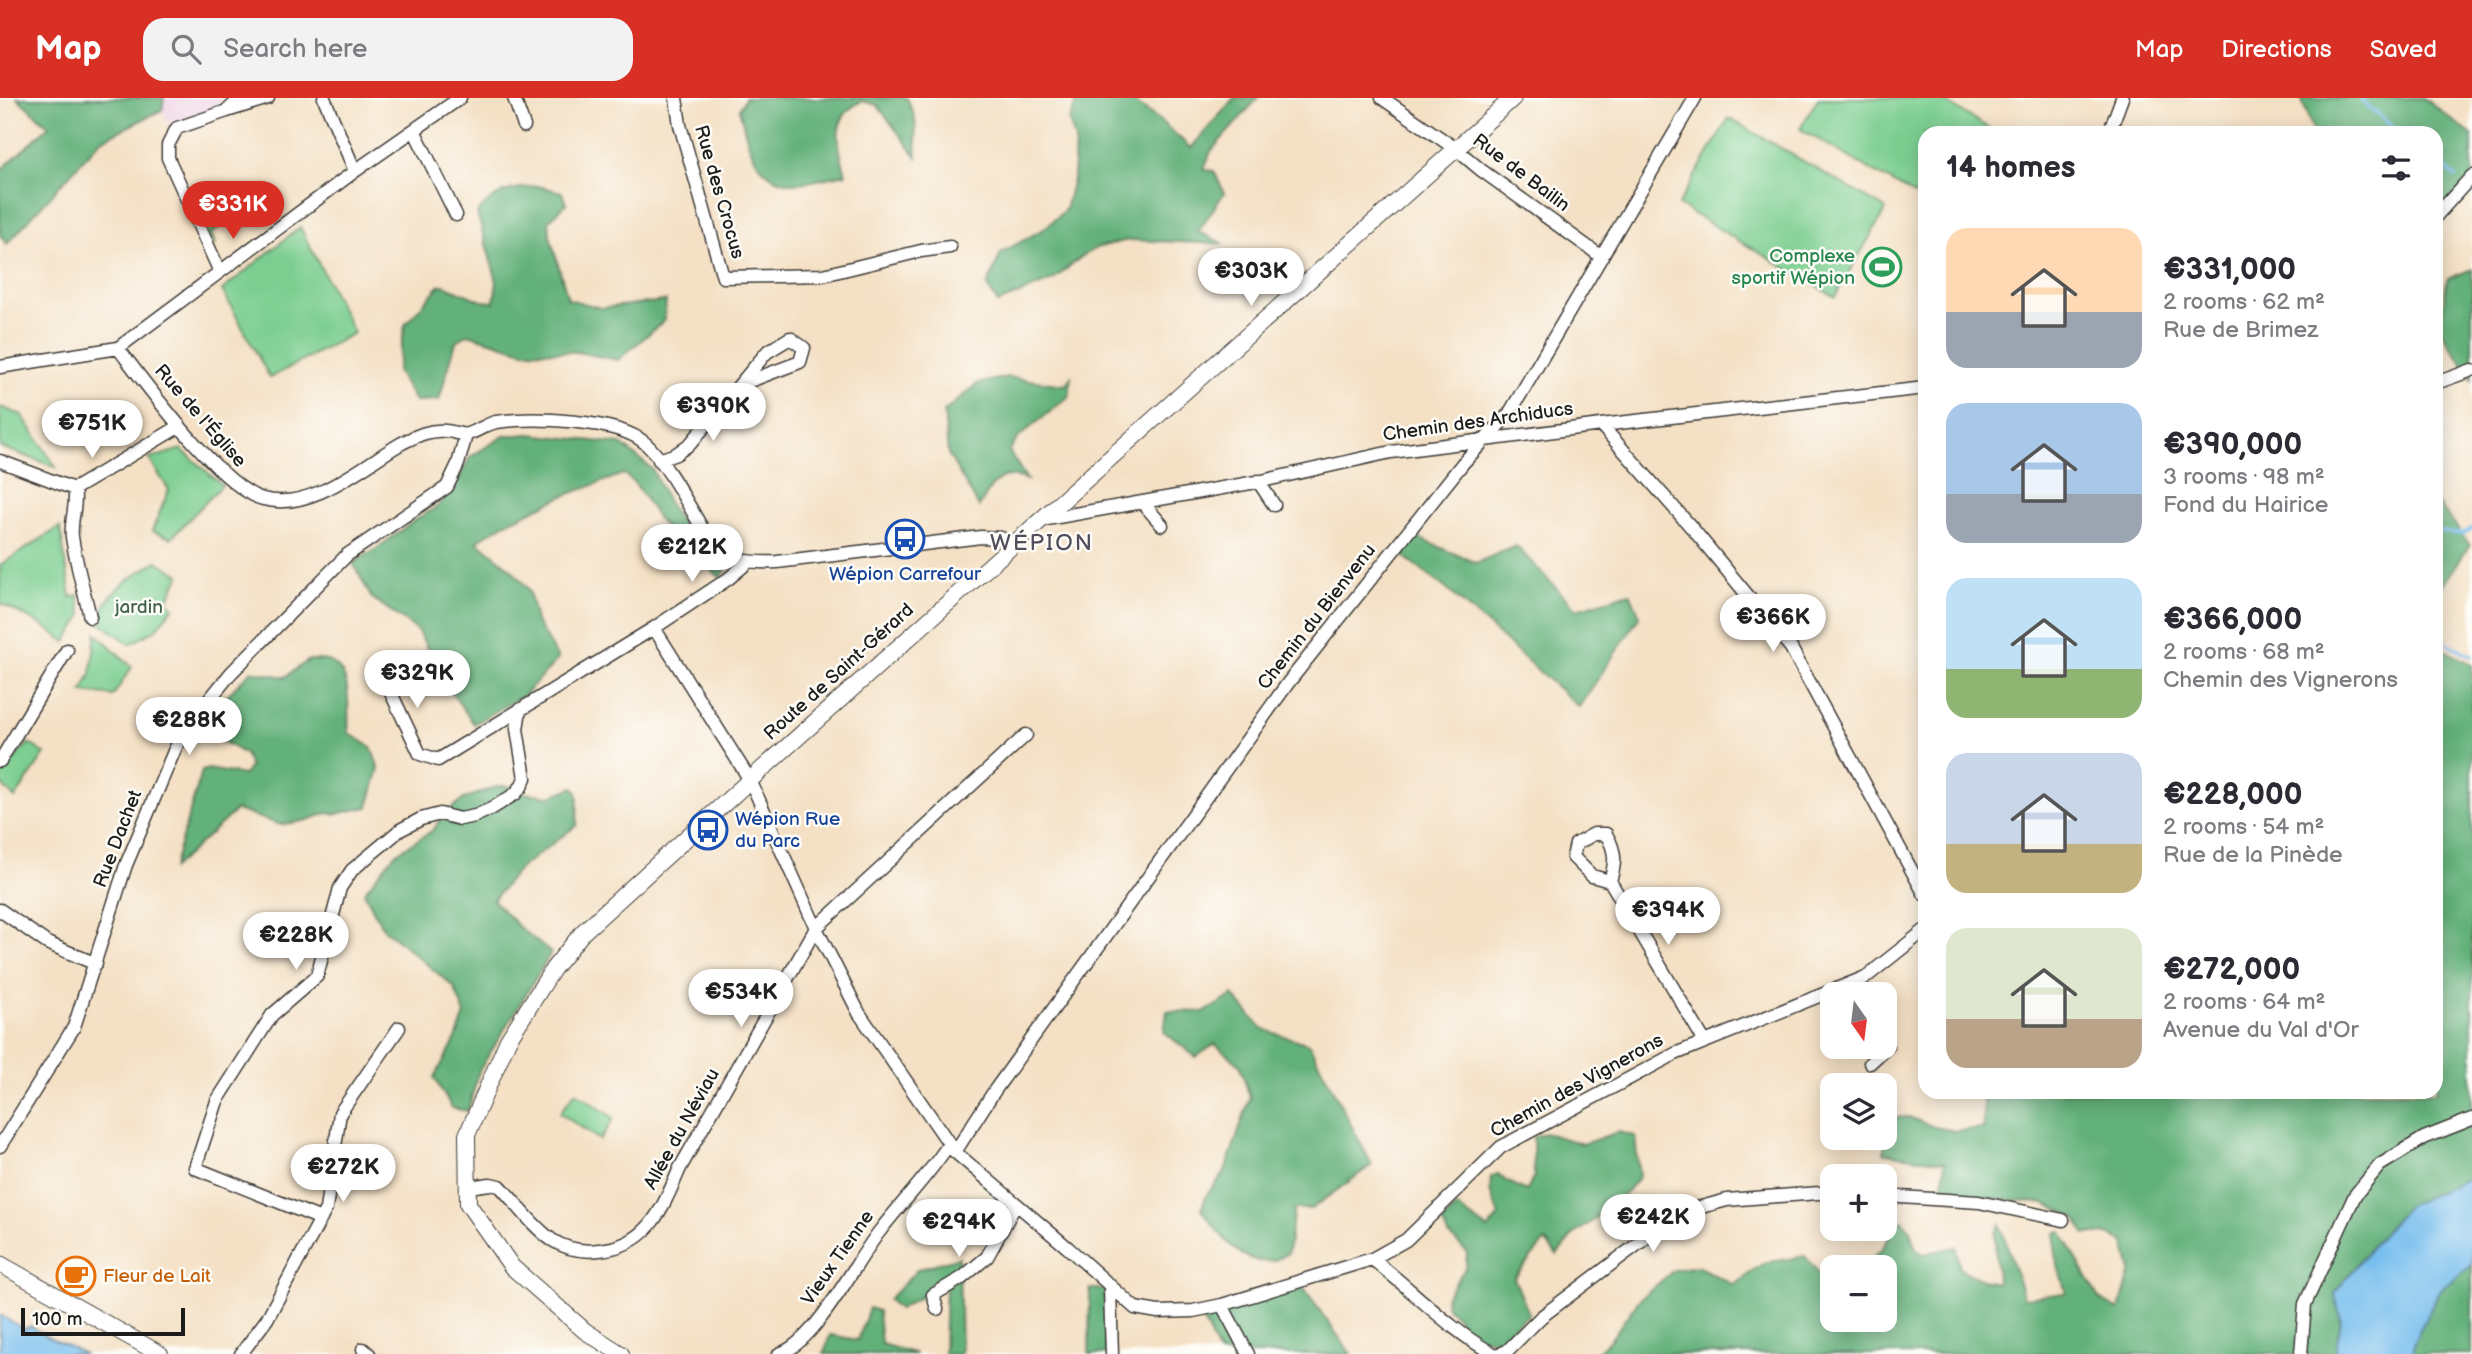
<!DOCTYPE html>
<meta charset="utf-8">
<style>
body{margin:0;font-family:"Balsamiq Sans",sans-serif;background:#f2f2f3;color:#2b2b33;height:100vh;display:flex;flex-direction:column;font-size:26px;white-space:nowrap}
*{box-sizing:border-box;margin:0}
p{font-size:23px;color:#7c7c81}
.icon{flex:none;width:38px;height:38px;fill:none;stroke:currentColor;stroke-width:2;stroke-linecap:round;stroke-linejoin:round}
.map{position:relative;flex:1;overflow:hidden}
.drawer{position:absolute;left:1918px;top:28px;width:525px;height:973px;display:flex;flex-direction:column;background:#fff;border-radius:21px;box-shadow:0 4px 18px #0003}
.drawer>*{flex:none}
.needle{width:46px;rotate:166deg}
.tools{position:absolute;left:1820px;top:884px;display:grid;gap:14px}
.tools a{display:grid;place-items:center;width:77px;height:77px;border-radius:14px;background:#fff;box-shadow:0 4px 18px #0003;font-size:35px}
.scale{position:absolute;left:21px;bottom:18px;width:164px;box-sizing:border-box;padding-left:7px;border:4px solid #1c1c1c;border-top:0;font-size:19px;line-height:24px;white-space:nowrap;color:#1c1c1c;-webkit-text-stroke:5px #fdfcf7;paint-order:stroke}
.price{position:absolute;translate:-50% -60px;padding:0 16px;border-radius:24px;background:#fff;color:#222;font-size:23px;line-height:46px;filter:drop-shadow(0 2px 4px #0008)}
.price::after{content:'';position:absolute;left:50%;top:42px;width:21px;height:16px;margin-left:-10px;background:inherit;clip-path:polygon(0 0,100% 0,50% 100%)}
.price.selected{background:#d93025;color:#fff}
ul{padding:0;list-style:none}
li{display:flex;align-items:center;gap:21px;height:175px;padding:0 28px}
li span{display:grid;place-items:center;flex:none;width:196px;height:140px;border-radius:21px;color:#555}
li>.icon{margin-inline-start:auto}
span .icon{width:84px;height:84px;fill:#fffc;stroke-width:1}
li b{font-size:30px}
h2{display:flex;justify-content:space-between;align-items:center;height:84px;padding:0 28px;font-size:30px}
header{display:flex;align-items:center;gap:42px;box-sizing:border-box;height:98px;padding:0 35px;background:#d93025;color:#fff}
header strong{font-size:33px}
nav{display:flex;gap:38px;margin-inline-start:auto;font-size:24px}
.search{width:490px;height:63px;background:#f2f2f3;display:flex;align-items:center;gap:18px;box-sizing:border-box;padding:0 24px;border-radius:21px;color:#7c7c81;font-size:26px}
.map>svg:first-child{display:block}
.built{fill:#efd0e5}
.green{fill:#7bce90;stroke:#4c7556;stroke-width:2}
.forest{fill:#64b17a;stroke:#40664b;stroke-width:2}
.water{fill:#76beee;stroke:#496d85;stroke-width:2}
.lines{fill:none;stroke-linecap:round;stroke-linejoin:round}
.stream{stroke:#76beee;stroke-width:3.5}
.minor-casing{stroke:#3c3935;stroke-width:15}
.major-casing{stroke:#3c3935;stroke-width:18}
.minor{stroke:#fff;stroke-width:12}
.major{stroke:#fff;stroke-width:16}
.labels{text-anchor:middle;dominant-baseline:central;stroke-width:5;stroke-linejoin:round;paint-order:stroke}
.street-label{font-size:19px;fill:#1c1c1c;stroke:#fdfcf7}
.leisure-label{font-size:19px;fill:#27864d;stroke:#fdfcf7;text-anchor:end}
.transit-label{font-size:19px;fill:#164399;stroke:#fdfcf7}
.park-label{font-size:19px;fill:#42634a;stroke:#fdfcf7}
.food-label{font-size:19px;fill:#c56008;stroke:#fdfcf7;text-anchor:start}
.quarter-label{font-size:23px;letter-spacing:2px;fill:#514d5b;stroke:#fdfcf7}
</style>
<header>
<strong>Map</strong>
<div class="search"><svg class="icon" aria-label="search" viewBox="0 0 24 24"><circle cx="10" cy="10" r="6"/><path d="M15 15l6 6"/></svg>Search here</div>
<nav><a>Map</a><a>Directions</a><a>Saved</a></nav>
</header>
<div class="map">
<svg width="2472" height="1256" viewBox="0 0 2472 1256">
<rect width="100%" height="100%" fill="#fdfcf7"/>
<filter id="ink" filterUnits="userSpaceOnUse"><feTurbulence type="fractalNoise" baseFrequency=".0143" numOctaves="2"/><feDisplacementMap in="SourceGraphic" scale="14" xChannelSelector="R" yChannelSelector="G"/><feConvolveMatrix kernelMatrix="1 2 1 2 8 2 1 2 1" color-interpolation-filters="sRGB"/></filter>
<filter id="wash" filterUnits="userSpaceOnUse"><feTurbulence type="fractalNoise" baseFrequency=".00686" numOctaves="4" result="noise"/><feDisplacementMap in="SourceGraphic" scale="28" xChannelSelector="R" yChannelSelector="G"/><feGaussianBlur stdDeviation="1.57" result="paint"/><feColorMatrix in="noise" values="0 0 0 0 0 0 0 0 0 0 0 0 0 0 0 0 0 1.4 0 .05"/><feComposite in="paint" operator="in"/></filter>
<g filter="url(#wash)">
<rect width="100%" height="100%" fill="#f4e0c4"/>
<path class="built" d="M 164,0 L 224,0 L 208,13 L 168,26 L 162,12 Z"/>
<path class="green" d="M 1818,0 L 1938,0 L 1992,32 L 1990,35 L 1925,35 L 1925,103 L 1800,31 Z
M 1729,20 L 1886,111 L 1835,199 L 1678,107 Z
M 203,101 L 222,127 L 211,136 L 216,146 L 213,147 L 199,120 L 202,114 L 197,105 Z
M 300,129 L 354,235 L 270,280 L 222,192 Z
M 0,309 L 22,317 L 56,369 L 0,349 Z
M 181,351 L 222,387 L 171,440 L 152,433 L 169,392 L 149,361 Z
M 60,429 L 71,499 L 78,497 L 82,518 L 66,544 L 42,527 L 0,505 L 0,467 Z
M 157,463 L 180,477 L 167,503 L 174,509 L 155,532 L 130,546 L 99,524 C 103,495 133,478 157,463 Z
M 96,535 L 132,569 L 113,598 L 82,594 L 91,576 Z
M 29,645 L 45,656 L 15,700 L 0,685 L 0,675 Z
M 575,994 L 614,1020 L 600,1042 L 560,1015 Z"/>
<path class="forest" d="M 17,0 L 164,0 L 162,12 L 101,42 L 7,146 L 0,137 L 0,73 L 49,28 Z
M 745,0 L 907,0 L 915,20 L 917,59 L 877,7 L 862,3 C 829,19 838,47 846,76 C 830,79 813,84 797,85 C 754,85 748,44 739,11 Z
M 1078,0 L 1128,0 L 1157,20 L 1191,50 L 1234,0 L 1258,0 L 1211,53 L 1204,72 L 1214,73 L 1224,95 L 1198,134 L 1225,146 L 1129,142 L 1099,149 L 1081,159 L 1053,182 L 998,205 L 987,188 L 1001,155 L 1045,130 L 1065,112 L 1073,81 L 1075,42 L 1069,23 Z
M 2301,0 L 2423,0 L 2472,37 L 2472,86 L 2436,119 L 2436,35 L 2314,35 Z
M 538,88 L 562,94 L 566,106 L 549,123 L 550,138 L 568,201 L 601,210 L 666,203 L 664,223 L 618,262 L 577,254 L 523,253 L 468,236 L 456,244 L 439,302 L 415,303 L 397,273 L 405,227 L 439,188 L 444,187 L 482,203 L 494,204 L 497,184 L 477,115 C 497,92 509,91 538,88 Z
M 2472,171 L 2472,282 L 2440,230 L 2447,181 Z
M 1007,279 L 1065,287 L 1071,279 L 1069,298 L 1019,339 L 1009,353 L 1027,382 C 998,370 993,386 979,409 L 948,356 L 944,314 L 977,286 Z
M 529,336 L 621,346 L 652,371 L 671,410 L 697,445 L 726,471 L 721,480 C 707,469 697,458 685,446 C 678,439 670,434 664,428 C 648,411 642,387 623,376 L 561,399 L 504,426 L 477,443 L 511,471 L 529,492 L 536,523 L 558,561 L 524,597 L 474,626 L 454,598 L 417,532 L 371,499 L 353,465 L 375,452 L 416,421 L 438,408 L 458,382 L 470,359 L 504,338 Z
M 2436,403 L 2470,447 L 2436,497 Z
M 1416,439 L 1476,465 L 1516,448 L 1576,511 L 1630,495 L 1640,518 L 1579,609 L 1448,492 L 1403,458 Z
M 2436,548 L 2472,566 L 2472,1079 L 2407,1108 L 2364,1158 L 2335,1195 L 2341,1223 L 2335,1256 L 1595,1256 L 1611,1241 L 1638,1203 L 1674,1172 L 1697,1168 L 1734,1187 L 1764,1165 L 1805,1158 L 1832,1192 L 1832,1222 L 1885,1222 L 1885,1169 L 1867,1169 C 1870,1161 1876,1157 1882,1151 C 1889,1141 1890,1130 1902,1122 L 1911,1133 L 1916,1151 L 1923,1156 L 1956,1149 L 1960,1171 L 1982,1182 L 1997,1185 L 1995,1136 L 2000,1126 L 2024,1200 L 2066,1195 L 2055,1157 L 2055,1135 L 2061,1133 L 2099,1201 L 2119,1212 L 2131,1173 L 2124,1144 L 2105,1136 L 2085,1136 L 2075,1119 L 2044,1105 L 1942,1096 L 1945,1064 L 1884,1055 L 1885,1020 L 1909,1019 L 1934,1029 L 1956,1033 L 1984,1030 L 1983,1001 L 1976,994 L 2436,994 Z
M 309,562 C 314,562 322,562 327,563 C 356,572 346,614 349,635 L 371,649 L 379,671 L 368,709 L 335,716 L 327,715 L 308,722 L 281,727 L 236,712 L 173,770 L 202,673 L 208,671 L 244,677 L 250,669 L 245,656 L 203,632 L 209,616 L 251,573 L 285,579 Z
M 498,688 L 515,688 L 525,695 L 551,698 L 574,689 L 578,697 L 577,727 L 519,771 L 493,802 L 520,830 L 551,855 L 479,973 L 468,1013 L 452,1010 L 434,980 L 456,941 L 465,916 L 454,889 L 382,829 L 364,794 L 395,756 L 433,732 L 444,716 L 464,701 Z
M 1233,897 L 1262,931 L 1309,946 L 1372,1067 L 1311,1111 L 1294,1111 L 1288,1155 C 1283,1157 1277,1162 1272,1163 C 1239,1168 1218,1133 1201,1111 L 1207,1096 L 1224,1076 L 1250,1000 L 1240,967 L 1215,946 L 1196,959 L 1164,934 L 1167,913 L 1205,914 Z
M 1618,1034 L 1635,1038 L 1639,1079 L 1614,1108 L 1574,1136 L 1557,1157 L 1545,1143 L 1514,1180 L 1529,1216 L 1499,1241 L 1476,1240 L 1447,1209 L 1445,1200 L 1466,1169 L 1467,1154 L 1448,1136 L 1442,1124 L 1457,1109 L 1488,1131 L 1499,1118 L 1490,1093 L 1491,1079 L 1498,1076 L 1506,1083 L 1527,1093 L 1534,1078 L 1533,1039 L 1545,1035 L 1583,1046 Z
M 959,1159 L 961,1256 L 944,1256 L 946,1184 L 899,1211 L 888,1202 L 918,1171 Z
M 2472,1167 L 2472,1256 L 2414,1256 L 2414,1244 L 2439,1193 Z
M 1302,1188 L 1351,1256 L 1219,1256 L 1202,1221 Z
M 1090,1191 L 1105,1191 L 1106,1256 L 1089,1256 Z
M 869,1210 L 878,1213 L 881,1246 L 916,1256 L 824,1256 L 830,1237 L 858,1242 Z"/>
<path class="water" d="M 2472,1079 L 2472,1167 L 2439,1193 L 2414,1244 L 2414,1256 L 2335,1256 L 2341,1223 L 2335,1195 L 2364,1158 L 2407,1108 Z
M 0,1217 L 24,1231 L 31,1228 L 46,1238 L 85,1256 L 0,1256 Z"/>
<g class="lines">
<path class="stream" d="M 2359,0 L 2399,35
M 2436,61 L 2456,79
M 2436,433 C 2450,434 2461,440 2472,430
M 2436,539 L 2472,558"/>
</g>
</g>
<g filter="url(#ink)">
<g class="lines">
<defs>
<path id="minor" d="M 241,0 L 227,13 L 268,0
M 324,0 L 355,73
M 514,0 L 524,28
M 676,0 L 680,27 L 723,179 L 823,177 L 921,153 L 950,149
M 1382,0 L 1456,51 L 1481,72 L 1602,159
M 414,32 L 456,117
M 2109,35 L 2122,0
M 2436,118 L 2472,78
M 220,174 L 168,60 L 168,47 L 177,30 L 227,13
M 118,250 C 146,286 221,390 263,401 C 312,414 363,367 402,345 C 416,338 430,331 446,333 C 453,333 461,338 467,336 C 477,334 486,326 496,324 C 532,319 618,321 645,345 C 667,364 693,416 709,442 C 730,464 748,465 777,464 L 981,439 L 1001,440 L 1014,446
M 0,269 L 118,250 L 355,73 L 460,0
M 2436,285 L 2472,272
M 1601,327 L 1692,430 L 1791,550 L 1925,797
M 659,362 L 676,356 L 691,345 L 767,254 L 790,240 L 804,250 L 800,264 L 742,286
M 0,363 L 74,391 L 180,328
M 1258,383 L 1274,407
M 74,391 C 78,406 70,421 72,439 C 76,466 84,493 90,519
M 1142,404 L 1162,427
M 1041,422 L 1262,383 L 1391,354 L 1601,327 L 1925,290
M 654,530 L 750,682 L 816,830 L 859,915 L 955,1054 L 1067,1149 L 1135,1210 L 1158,1214 L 1193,1213 L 1222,1207 L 1372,1161 L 1406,1142 L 1501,1049 L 1675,956 L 1866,879 L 1925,832
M 383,578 L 420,656 L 438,662 L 654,530 L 728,481 L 747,465
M 0,663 L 67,552
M 1610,783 C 1616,764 1616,753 1606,736 L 1594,736 L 1576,746 L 1573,759 L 1592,778 L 1610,783 L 1705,944
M 0,812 L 47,845 L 96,866
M 1870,965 L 1887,949 L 1885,945
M 0,1048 L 74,929 L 126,767 L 175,651 L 187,629 L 231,575 L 347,457 L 447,389 L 458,366 L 466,337
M 955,1054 L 995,992 L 1288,585 L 1463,365 L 1509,316 L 1695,0
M 468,1089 L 490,1086 L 500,1088 C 516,1105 533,1129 552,1142 C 566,1151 583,1154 599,1152 C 649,1148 662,1111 680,1070 L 816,830 L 1026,637
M 1885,1098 L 1979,1104 L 2063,1122
M 321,1121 L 195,1070 L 217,1003 L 272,917 L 317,878 L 340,790 L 352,772 L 400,732 L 421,721 L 440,716 L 460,721 L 475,718 L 491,711 L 515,696 L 521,689 L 525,680 L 517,631 L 520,612
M 1372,1161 C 1413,1192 1449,1232 1494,1256
M 1110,1189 L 1112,1256
M 1222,1207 L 1248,1256
M 937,1211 L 933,1197 L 962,1180 L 987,1159 L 1016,1106
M 363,1251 L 369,1256
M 241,1256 L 267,1221 L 326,1111 L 340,1015 L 399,930
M 779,1256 C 816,1244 854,1166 879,1134 C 902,1104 929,1077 949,1046
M 1499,1256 L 1507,1253 L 1541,1219 L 1679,1115 L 1727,1102 L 1832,1094
M 2301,1256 L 2305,1206 L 2355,1097 L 2380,1067 L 2424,1040 L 2472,1021"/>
<path id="major" d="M 0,1166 L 160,1256
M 621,1256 L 585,1233 L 512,1169 L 468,1106 L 467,1037 L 508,942 L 553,871 L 583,834 L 750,682 L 1513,0"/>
</defs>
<use href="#minor" class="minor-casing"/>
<use href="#major" class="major-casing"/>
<use href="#minor" class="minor"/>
<use href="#major" class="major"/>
</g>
</g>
<defs>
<symbol id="stadium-ring" viewBox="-11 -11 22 22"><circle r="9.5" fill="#fdfcf7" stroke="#2e9e5b" stroke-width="1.5"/><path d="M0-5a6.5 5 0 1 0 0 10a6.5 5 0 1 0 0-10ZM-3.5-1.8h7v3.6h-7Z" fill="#2e9e5b"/></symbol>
<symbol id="bus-ring" viewBox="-11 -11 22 22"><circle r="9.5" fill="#fdfcf7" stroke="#1a4fb4" stroke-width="1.5"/><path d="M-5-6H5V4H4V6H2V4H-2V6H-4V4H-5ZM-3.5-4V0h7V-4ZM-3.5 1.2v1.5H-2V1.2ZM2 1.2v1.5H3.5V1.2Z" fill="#1a4fb4"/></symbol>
<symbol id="cafe-ring" viewBox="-11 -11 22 22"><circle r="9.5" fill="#fdfcf7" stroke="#e8710a" stroke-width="1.5"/><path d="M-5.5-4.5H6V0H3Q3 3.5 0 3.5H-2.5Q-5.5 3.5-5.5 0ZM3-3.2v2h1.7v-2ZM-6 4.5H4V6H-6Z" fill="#e8710a"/></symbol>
</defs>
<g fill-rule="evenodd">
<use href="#stadium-ring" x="1860" y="147" width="44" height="44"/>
<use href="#bus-ring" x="883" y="419" width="44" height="44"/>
<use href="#bus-ring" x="686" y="710" width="44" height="44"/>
<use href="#cafe-ring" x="54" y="1156" width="44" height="44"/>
</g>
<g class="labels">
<g class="street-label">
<text transform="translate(1521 75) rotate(37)">Rue de Bailin</text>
<text transform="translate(719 94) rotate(74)">Rue des Crocus</text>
<text transform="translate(200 318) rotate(49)">Rue de l'Église</text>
<text transform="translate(1478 324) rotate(-8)">Chemin des Archiducs</text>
<text transform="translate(1317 519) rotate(-52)">Chemin du Bienvenu</text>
<text transform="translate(839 574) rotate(-42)">Route de Saint-Gérard</text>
<text transform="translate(118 741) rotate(-69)">Rue Dachet</text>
<text transform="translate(1577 988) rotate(-29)">Chemin des Vignerons</text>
<text transform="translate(682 1031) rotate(-61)">Allée du Néviau</text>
<text transform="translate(838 1160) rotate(-55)">Vieux Tienne</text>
</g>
<g class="leisure-label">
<text x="1855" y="158">Complexe<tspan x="1855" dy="22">sportif Wépion</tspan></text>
</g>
<g class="transit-label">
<text x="905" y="476">Wépion Carrefour</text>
<text x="735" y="721" text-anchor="start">Wépion Rue<tspan x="735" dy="22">du Parc</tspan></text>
</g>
<g class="park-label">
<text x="139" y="509">jardin</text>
</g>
<g class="food-label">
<text x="103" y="1178">Fleur de Lait</text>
</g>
<g class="quarter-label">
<text x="1042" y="445">WÉPION</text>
</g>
</g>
</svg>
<div class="tools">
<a><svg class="needle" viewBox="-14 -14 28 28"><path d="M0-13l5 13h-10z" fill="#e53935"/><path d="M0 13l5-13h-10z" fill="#7c7c81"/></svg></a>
<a><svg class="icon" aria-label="layers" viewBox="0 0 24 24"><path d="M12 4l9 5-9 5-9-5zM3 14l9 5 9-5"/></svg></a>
<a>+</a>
<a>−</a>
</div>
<div class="scale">100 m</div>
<b class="price selected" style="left:233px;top:143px">€331K</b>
<b class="price" style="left:1251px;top:210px">€303K</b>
<b class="price" style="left:713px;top:345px">€390K</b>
<b class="price" style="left:92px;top:362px">€751K</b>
<b class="price" style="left:692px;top:486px">€212K</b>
<b class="price" style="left:1773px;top:556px">€366K</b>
<b class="price" style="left:417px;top:612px">€329K</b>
<b class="price" style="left:189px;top:659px">€288K</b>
<b class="price" style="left:1668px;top:849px">€394K</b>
<b class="price" style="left:296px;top:874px">€228K</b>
<b class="price" style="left:741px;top:931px">€534K</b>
<b class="price" style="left:343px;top:1106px">€272K</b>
<b class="price" style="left:1653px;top:1156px">€242K</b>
<b class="price" style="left:959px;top:1161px">€294K</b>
<section class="drawer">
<h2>14 homes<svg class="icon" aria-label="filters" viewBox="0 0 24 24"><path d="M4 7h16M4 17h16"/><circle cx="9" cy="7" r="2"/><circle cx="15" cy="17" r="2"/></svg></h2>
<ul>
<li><span style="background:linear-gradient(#ffd9b3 60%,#9aa5b1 0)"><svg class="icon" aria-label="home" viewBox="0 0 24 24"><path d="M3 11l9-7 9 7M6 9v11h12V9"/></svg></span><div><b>€331,000</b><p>2 rooms · 62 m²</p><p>Rue de Brimez</p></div></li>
<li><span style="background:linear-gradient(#a9c7e8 65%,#9aa5b1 0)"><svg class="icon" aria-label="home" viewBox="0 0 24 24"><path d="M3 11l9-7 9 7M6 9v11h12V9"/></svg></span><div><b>€390,000</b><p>3 rooms · 98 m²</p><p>Fond du Hairice</p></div></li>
<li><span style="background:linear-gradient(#bfe0f5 65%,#8fb573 0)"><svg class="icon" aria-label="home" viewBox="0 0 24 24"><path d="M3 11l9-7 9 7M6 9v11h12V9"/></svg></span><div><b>€366,000</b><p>2 rooms · 68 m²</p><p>Chemin des Vignerons</p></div></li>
<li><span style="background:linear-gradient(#c9d6e8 65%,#c2b280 0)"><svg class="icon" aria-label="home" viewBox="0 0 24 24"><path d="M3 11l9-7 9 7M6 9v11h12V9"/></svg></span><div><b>€228,000</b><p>2 rooms · 54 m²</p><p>Rue de la Pinède</p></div></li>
<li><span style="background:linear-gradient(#dfe7d0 65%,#b9a48a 0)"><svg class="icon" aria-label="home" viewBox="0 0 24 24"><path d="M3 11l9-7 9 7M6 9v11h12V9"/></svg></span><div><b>€272,000</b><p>2 rooms · 64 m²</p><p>Avenue du Val d'Or</p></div></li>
</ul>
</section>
</div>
